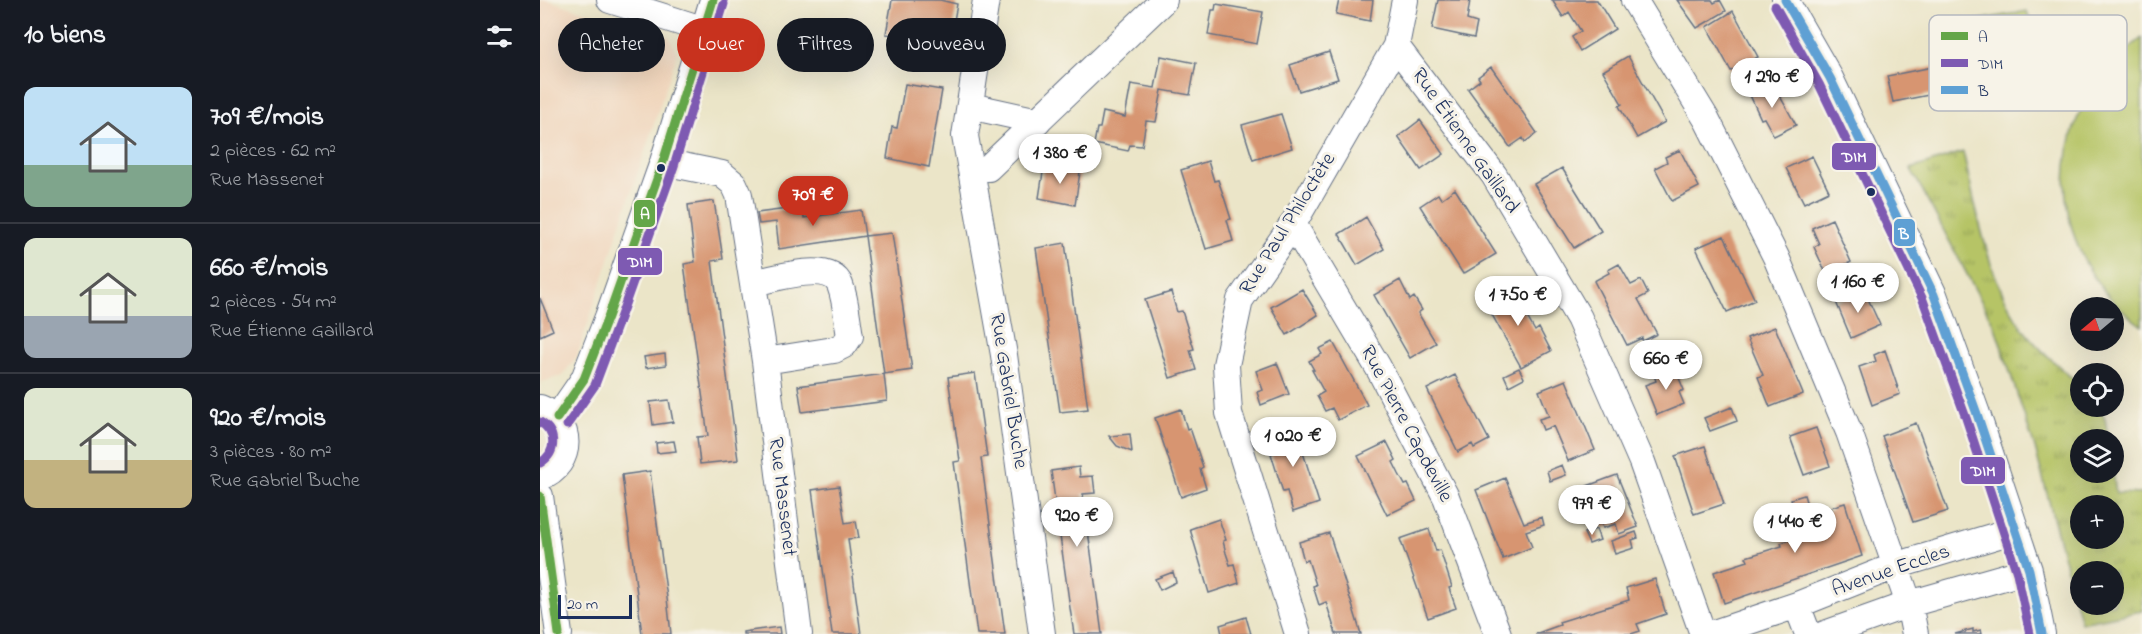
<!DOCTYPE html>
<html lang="fr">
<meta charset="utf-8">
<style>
body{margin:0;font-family:"Indie Flower",sans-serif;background:#242831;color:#f1f3f6;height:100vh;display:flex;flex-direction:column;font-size:22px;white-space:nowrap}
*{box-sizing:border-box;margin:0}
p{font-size:20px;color:#9ea1a6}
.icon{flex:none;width:33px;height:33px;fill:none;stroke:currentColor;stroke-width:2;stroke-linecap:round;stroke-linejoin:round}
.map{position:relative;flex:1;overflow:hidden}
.details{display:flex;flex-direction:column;background:#171b24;width:540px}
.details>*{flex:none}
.banner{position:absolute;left:18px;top:18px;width:570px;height:54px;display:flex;gap:12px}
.needle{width:39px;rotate:251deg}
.fabs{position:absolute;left:1530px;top:297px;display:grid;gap:12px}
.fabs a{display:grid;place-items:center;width:54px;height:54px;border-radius:50%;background:#171b24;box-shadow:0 6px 24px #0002;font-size:30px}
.scale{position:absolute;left:18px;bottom:15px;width:74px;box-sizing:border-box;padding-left:6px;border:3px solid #1b2f5e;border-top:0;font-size:16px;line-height:21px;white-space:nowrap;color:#1b2f5e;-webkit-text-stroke:4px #f7f3e8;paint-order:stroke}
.price{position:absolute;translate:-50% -51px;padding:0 14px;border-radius:21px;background:#fff;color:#222;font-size:20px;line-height:39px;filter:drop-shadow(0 2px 3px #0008)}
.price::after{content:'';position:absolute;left:50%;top:36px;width:18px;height:14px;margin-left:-9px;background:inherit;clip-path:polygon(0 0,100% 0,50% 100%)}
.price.selected{background:#c8321e;color:#fff}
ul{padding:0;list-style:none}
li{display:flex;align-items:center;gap:18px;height:150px;padding:0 24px}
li+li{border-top:2px solid #363941}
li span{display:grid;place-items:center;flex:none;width:168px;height:120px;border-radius:12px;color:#555}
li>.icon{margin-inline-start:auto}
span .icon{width:72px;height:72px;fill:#fffc;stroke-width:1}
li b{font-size:26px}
h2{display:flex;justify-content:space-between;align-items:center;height:72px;padding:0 24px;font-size:26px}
.tag{padding:0 21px;border-radius:27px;background:#171b24;box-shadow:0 6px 24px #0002;font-size:21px;line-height:54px}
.tag.selected{background:#c8321e;color:#fff}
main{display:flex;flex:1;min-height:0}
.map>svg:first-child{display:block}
.built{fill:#f0d5bc}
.grass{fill:url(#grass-tufts);stroke:#687a62;stroke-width:1.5;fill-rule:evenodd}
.park{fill:#b6c466;stroke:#687a62;stroke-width:1.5}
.building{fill:#d79571}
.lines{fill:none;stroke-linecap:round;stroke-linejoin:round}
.minor-casing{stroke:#646f83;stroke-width:28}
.minor{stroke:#fff;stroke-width:26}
.bus-1-casing{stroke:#f7f3e8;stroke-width:14}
.bus-2-casing{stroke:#f7f3e8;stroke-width:14}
.bus-3-casing{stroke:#f7f3e8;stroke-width:14}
.bus-1{stroke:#64a648;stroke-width:9}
.bus-2{stroke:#7e5ab2;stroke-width:9}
.bus-3{stroke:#5ea0d4;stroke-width:9}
.bus-dot{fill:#1b2f5e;stroke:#f7f3e8;stroke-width:2}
.labels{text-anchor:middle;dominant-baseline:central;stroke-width:6;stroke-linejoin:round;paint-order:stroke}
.street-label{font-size:21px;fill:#1b2f5e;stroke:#f7f3e8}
.key{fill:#f7f3e8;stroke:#b5b8bf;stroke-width:1.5}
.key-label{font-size:16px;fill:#1b2f5e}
.line-badge{stroke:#f7f3e8;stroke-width:2}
.badge-label{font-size:16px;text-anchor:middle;font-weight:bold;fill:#fff}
</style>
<main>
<section class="details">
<h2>10 biens<svg class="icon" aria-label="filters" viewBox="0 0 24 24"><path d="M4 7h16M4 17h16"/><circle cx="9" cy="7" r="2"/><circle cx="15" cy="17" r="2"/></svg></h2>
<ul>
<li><span style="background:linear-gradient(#bfe0f5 65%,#7fa58c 0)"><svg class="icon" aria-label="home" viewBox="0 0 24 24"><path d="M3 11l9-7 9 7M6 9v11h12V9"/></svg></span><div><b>709 €/mois</b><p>2 pièces · 62 m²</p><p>Rue Massenet</p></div></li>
<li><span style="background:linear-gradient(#dfe7d0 65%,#9aa5b1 0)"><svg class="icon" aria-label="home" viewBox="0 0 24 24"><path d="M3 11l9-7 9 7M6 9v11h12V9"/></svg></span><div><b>660 €/mois</b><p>2 pièces · 54 m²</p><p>Rue Étienne Gaillard</p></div></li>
<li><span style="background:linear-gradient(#dfe7d0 60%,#c2b280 0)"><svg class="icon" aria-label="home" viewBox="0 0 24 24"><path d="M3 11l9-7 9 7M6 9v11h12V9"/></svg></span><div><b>920 €/mois</b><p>3 pièces · 80 m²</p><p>Rue Gabriel Buche</p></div></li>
</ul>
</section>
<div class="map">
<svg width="1602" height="634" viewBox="0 0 1602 634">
<defs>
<pattern id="grass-tufts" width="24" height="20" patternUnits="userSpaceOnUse" patternTransform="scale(1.5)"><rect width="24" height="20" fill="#b6c466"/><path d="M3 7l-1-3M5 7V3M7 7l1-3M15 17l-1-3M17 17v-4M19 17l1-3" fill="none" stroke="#93a057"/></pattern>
</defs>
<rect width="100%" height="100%" fill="#f7f3e8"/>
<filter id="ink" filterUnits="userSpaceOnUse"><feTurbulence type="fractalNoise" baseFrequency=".0167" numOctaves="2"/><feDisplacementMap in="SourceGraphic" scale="12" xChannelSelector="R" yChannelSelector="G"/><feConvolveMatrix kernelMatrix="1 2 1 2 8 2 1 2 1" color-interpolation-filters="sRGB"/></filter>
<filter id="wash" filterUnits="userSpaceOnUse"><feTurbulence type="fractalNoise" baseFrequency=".008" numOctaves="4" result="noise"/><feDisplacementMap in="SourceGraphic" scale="24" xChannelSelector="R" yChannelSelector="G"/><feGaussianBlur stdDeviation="1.35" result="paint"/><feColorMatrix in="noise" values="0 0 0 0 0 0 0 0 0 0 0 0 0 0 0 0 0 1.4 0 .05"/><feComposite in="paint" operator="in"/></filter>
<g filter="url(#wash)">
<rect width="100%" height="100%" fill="#ebe5c8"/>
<path class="built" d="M 0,0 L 7,0 L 129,37 L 137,54 L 37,356 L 22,376 L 1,382 Z"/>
<path class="grass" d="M 1487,11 L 1492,28 C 1485,40 1475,63 1466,72 C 1462,77 1455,80 1450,81 C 1423,84 1418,49 1417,29 L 1423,23 Z
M 1423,152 C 1437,211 1449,287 1487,334 C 1502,353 1523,369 1540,386 L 1540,406 L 1559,407 L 1565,418 L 1568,439 L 1540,440 L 1540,472 L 1573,473 L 1576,493 L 1602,494 L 1602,611 L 1541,623 L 1495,448 L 1455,327 L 1371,169 ZM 1540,506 L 1574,506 L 1574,538 L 1540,538 ZM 1540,572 L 1574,572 L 1574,604 L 1540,604 Z"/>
<path class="park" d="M 1602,38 L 1602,326 C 1535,279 1508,196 1537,119 C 1543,105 1549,90 1558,78 C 1570,62 1586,50 1602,38 Z"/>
<g id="blocks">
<path class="building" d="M 352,0 L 400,0 L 417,4 L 408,54 L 376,49 L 378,39 L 346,34 Z
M 799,0 L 833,0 L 830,21 L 796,14 Z
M 898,0 L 930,0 L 927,20 L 937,23 L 934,38 L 892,29 Z
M 1012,0 L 1057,0 L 1075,29 L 1040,51 L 1032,37 L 1041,31 L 1029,12 L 1023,17 Z
M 1137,0 L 1172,0 L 1174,3 L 1180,0 L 1186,11 L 1157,28 Z
M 676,4 L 723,12 L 717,44 L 668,35 L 672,10 L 675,10 Z
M 1193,11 L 1218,57 L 1191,71 L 1167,27 Z
M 789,52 L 798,79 L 759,91 L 750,65 Z
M 621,56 L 656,63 L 650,95 L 622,90 L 616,122 L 606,121 L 602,146 L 590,145 L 588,151 L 554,144 L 557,128 L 560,128 L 563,112 L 585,117 L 591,84 L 615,88 Z
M 1088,56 L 1125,122 L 1097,138 L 1079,106 L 1082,104 L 1063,71 Z
M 1398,66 L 1404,92 L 1353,102 L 1347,76 Z
M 951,67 L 997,133 L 985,142 L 983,138 L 970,147 L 928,89 L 940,80 L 938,77 Z
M 1229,82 L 1235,91 L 1237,91 L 1256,125 L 1234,136 L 1224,118 L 1221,119 L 1209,93 Z
M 365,84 L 402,90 L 389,167 L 347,158 L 352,127 L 357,128 Z
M 741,114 L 752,148 L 713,160 L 702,125 Z
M 880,120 L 904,154 L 881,170 L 858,137 Z
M 1140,150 L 1159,187 L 1132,201 L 1115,168 L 1127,162 L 1125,157 Z
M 1272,156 L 1289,191 L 1264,203 L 1246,168 Z
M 668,161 L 674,181 L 678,180 L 685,200 L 691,219 L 687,220 L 693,241 L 666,249 L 641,170 Z
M 504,166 L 540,172 L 535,205 L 499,198 Z
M 1022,168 L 1061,231 L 1034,248 L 994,184 Z
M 915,189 L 956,254 L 923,274 L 880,206 L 898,194 L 901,199 Z
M 174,201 L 183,259 L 172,261 L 198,460 L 160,464 L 157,437 L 168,436 L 144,264 L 155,262 L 148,205 Z
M 263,207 L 264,218 L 321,210 L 325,236 L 239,249 L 236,222 L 219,224 L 217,213 Z
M 826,217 L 844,249 L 817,265 L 799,234 Z
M 1292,219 L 1311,262 L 1286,273 L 1274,247 L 1279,244 L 1272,228 Z
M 352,233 L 372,370 L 344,374 L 325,236 Z
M 1184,236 L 1215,300 L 1187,312 L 1156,248 Z
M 525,243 L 548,409 L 520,412 L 496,248 Z
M 1079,264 L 1091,285 L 1101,280 L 1108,294 L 1098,299 L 1117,334 L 1103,341 L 1102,338 L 1087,345 L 1054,281 L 1069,273 L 1068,270 Z
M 860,280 L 870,300 L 874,297 L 882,310 L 878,313 L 896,343 L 870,358 L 834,295 Z
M 976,286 L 987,306 L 982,308 L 995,331 L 999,328 L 1011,351 L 981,367 L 945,302 Z
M 762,289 L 778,315 L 747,335 L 731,307 Z
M 1324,290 L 1340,325 L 1311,338 L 1296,302 Z
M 631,292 L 637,312 L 642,311 L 654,349 L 650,350 L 656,370 L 630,378 L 605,300 Z
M 0,298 L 13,330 L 0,336 Z
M 1235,327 L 1263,394 L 1230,407 L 1218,377 L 1223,375 L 1207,338 Z
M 793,342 L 827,405 L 798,420 L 792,408 L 785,411 L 777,396 L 784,392 L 772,370 L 774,370 L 769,361 L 782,354 L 779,349 Z
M 1345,350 L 1360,394 L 1332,405 L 1319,367 L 1336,361 L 1334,355 Z
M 125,354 L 126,365 L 106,368 L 104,357 Z
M 737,363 L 749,394 L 721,405 L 717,392 L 723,390 L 716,371 Z
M 1134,366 L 1144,390 L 1139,392 L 1144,404 L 1117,415 L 1105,385 L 1116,381 L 1114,375 Z
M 979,368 L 984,378 L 969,386 L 964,375 Z
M 435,373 L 447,457 L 441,458 L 465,634 L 437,634 L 414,462 L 420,461 L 408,377 Z
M 344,374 L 347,401 L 262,412 L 258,386 Z
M 915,375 L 949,440 L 934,448 L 932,444 L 918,452 L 887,389 Z
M 1026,380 L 1055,450 L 1028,461 L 1013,426 L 1003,430 L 999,419 L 1009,416 L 999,391 Z
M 129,400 L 133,422 L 113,425 L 110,402 Z
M 1192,407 L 1197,421 L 1170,431 L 1164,418 Z
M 641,409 L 647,429 L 650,428 L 663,467 L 660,469 L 666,488 L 641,497 L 615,418 Z
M 1376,423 L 1408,511 L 1373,522 L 1342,436 Z
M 754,424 L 779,503 L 753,512 L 747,491 L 743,492 L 731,454 L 735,452 L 728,432 Z
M 1276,428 L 1290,466 L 1264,475 L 1250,437 Z
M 590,434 L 592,452 L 577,446 L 569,436 Z
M 134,441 L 136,451 L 117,453 L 116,443 Z
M 847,442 L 856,460 L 853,462 L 859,474 L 865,485 L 868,484 L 876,501 L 847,515 L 818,456 Z
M 1165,446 L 1184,504 L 1154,514 L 1135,456 Z
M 1022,465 L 1026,475 L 1010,481 L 1007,471 Z
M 539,467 L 540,477 L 553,476 L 555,493 L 543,494 L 562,634 L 534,634 L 530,608 L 511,471 Z
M 110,471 L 127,598 L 131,634 L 102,634 L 82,475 Z
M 1077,475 L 1098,527 L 1079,534 L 1076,524 L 1063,528 L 1054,505 L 1045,509 L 1042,501 L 1051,497 L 1047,486 Z
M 965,478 L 984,523 L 1002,517 L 1004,525 L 986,531 L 992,547 L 963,559 L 936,490 Z
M 299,486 L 305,523 L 316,521 L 319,538 L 308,539 L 321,634 L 292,634 L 272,490 Z
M 1264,495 L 1271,518 L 1292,510 L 1291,507 L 1305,503 L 1322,556 L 1184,603 L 1174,572 L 1208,561 L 1206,557 L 1242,546 L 1241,543 L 1263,535 L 1251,499 Z
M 679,519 L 686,540 L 683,541 L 686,553 L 690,565 L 694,564 L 699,583 L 669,593 L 650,529 Z
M 889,529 L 896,551 L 900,550 L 912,587 L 909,588 L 916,608 L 888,618 L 860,539 Z
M 1056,529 L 1060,540 L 1049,544 L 1044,533 Z
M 1096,532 L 1098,538 L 1092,540 L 1094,548 L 1075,554 L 1071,541 Z
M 789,533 L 814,611 L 821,634 L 796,634 L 786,602 L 779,605 L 773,586 L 776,585 L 768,560 L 764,561 L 759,542 Z
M 633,572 L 636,582 L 620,590 L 615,579 Z
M 1115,579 L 1126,614 L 1097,624 L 1100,631 L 1091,634 L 995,634 L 1020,625 L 1019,622 L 1089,600 L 1086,588 Z
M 706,617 L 711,634 L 682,634 L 680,625 Z
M 239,627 L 240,634 L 203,634 L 203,632 Z
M 1433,629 L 1433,632 L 1441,630 L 1442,634 L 1415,634 Z"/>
</g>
</g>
<g filter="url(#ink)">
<use href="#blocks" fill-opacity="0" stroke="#646f83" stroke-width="1.5"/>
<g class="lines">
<defs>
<path id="minor" d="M 70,0 L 165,30
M 446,0 L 425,136 L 464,355 L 502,634
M 1094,0 L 1167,120 L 1236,257 L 1309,432 L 1369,604 L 1375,634
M 1245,0 L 1290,78 L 1394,295 L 1437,414 L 1489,570 L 1502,634
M 856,46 L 954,175 L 1039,318 L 1102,462 L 1163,634
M 430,106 L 498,121
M 123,162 L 182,174 L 194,184 L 199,195 L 225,361 L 259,634
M 448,168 L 624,0
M 753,224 L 838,367 L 906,497 L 958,634
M 213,283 C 233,279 290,260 300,285 C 306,300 307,320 310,336 L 304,345 L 294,350 L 225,361
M 0,408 C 34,420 34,465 0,477
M 17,418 L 44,379 L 68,317 L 123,162 L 173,0
M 0,496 L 19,634
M 758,634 L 689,413 L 686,365 L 700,300 L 753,224 L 856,46 L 865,0
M 1171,634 L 1257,605
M 1268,634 L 1257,605 L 1355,566 L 1475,530
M 1285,634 L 1369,604 L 1489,570"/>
</defs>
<use href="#minor" class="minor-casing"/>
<use href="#minor" class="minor"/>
<defs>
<path id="bus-1" d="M 17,418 L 44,379 L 68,317 L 123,162 L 173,0
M 0,496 L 19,634"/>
<path id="bus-2" d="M 1235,6 L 1279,84 L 1383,300 L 1426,418 L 1477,573 L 1490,634
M 0,422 C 17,432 17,453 0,463
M 27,425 L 55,385 L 79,321 L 134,166 L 184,4"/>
<path id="bus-3" d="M 1245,0 L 1290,78 L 1394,295 L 1437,414 L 1489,570 L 1502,634"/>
</defs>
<use href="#bus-1" class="bus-1-casing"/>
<use href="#bus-2" class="bus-2-casing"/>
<use href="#bus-3" class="bus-3-casing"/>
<use href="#bus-1" class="bus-1"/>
<use href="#bus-2" class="bus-2"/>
<use href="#bus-3" class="bus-3"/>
</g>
</g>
<g class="bus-dot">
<circle cx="121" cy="168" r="5"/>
<circle cx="1331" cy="192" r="5"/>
</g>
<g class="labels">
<g class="street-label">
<text transform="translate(925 141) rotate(55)">Rue Étienne Gaillard</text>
<text transform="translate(748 224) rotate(-58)">Rue Paul Philoctète</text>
<text transform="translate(468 391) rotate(81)">Rue Gabriel Buche</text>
<text transform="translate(866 424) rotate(62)">Rue Pierre Capdeville</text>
<text transform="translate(242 497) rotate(83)">Rue Massenet</text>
<text transform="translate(1351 571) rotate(-19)">Avenue Eccles</text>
</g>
</g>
<rect x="1389" y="15" width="198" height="96" rx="9" class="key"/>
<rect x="1401" y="32" width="27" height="8" fill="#64a648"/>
<rect x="1401" y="59" width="27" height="8" fill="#7e5ab2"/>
<rect x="1401" y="86" width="27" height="8" fill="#5ea0d4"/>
<g class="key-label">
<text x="1438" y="42">A</text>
<text x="1438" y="69">DIM</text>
<text x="1438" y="96">B</text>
</g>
<g class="line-badge">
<rect x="1291" y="142" width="46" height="29" rx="6" fill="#7e5ab2"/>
<rect x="93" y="199" width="23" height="29" rx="6" fill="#64a648"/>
<rect x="1353" y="218" width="23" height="29" rx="6" fill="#5ea0d4"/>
<rect x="77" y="247" width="46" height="29" rx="6" fill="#7e5ab2"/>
<rect x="1420" y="456" width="46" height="29" rx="6" fill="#7e5ab2"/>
</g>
<g class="badge-label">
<text x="1314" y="162">DIM</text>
<text x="105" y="219">A</text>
<text x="1364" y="239">B</text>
<text x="100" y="267">DIM</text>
<text x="1443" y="476">DIM</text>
</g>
</svg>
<div class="fabs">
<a><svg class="needle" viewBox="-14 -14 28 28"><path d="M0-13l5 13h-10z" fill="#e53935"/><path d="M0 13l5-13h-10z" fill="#9ea1a6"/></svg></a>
<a><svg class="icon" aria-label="locate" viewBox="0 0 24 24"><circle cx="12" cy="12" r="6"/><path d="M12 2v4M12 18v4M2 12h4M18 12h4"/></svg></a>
<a><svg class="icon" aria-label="layers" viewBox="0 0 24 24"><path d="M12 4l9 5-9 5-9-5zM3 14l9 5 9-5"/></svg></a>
<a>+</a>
<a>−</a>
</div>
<div class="scale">20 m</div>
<b class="price" style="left:1232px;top:109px">1 290 €</b>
<b class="price" style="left:520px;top:185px">1 380 €</b>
<b class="price selected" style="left:273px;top:227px">709 €</b>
<b class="price" style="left:1318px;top:314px">1 160 €</b>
<b class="price" style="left:978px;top:327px">1 750 €</b>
<b class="price" style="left:1126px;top:391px">660 €</b>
<b class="price" style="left:753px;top:468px">1 020 €</b>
<b class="price" style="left:1052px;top:536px">979 €</b>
<b class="price" style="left:537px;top:548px">920 €</b>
<b class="price" style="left:1255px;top:554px">1 440 €</b>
<div class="banner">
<a class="tag">Acheter</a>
<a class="tag selected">Louer</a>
<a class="tag">Filtres</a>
<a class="tag">Nouveau</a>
</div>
</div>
</main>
